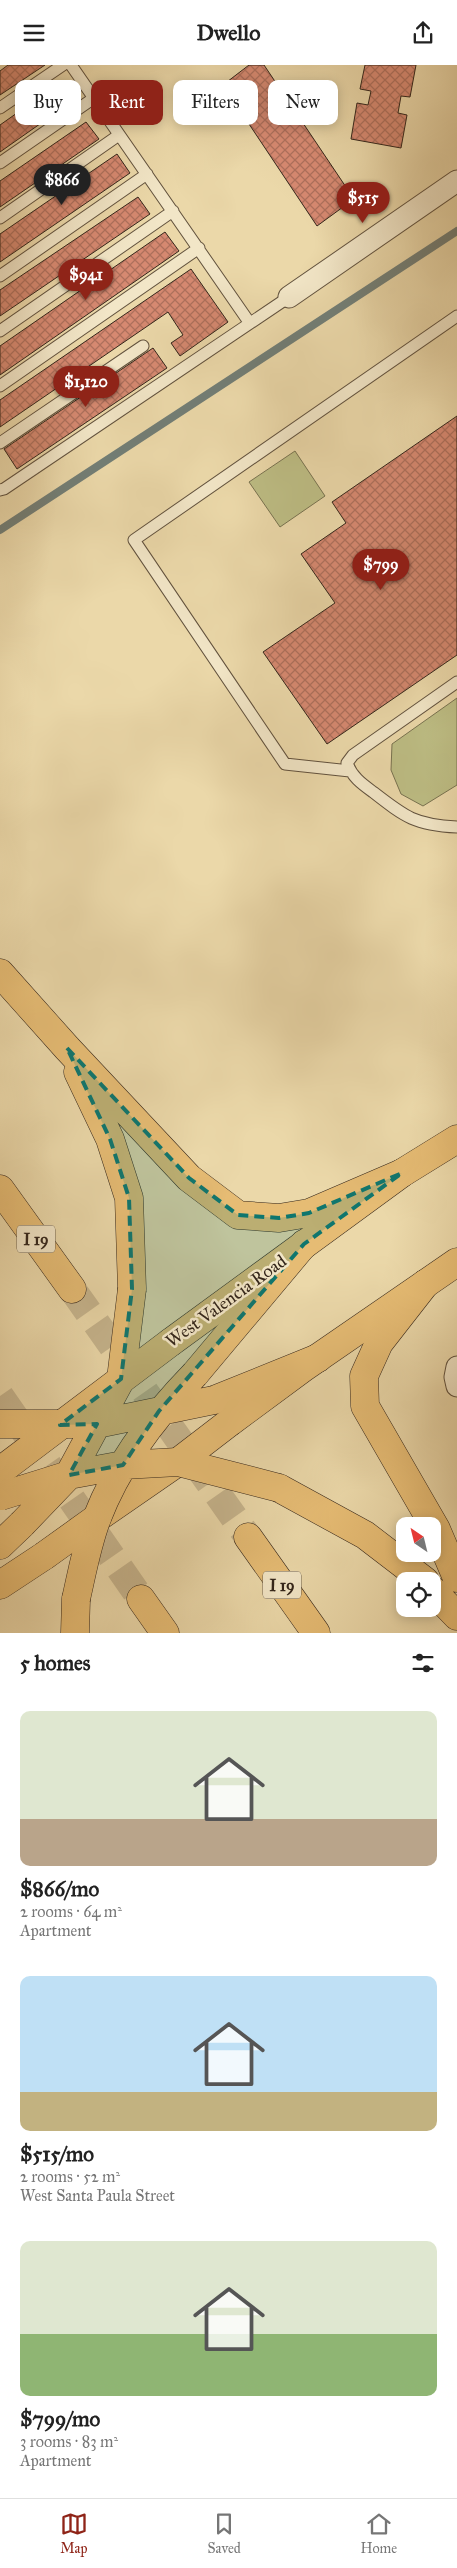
<!DOCTYPE html>
<meta charset="utf-8">
<style>
body{margin:0;font-family:"IM FELL Great Primer",serif;background:#f2f2f2;color:#222;height:100vh;display:flex;flex-direction:column;font-size:19px;white-space:nowrap}
*{box-sizing:border-box;margin:0}
p{font-size:16px;color:#767676}
.icon{flex:none;width:28px;height:28px;fill:none;stroke:currentColor;stroke-width:2;stroke-linecap:round;stroke-linejoin:round}
.map{position:relative;height:1568px;overflow:hidden}
.sheet{display:flex;flex-direction:column;background:#fff;flex:1}
.sheet>*{flex:none}
.banner{position:absolute;left:15px;top:15px;width:428px;height:45px;display:flex;gap:10px}
.needle{width:32px;rotate:325deg}
.controls{position:absolute;left:396px;top:1452px;display:grid;gap:10px}
.controls a{display:grid;place-items:center;width:45px;height:45px;border-radius:10px;background:#fff;box-shadow:0 2px 12px #0003;font-size:25px}
.price{position:absolute;translate:-50% -42px;padding:0 11px;border-radius:18px;background:#8f2418;color:#fff;font-size:16px;line-height:32px;filter:drop-shadow(0 1px 2px #0008)}
.price::after{content:'';position:absolute;left:50%;top:30px;width:15px;height:11px;margin-left:-8px;background:inherit;clip-path:polygon(0 0,100% 0,50% 100%)}
.price.current{background:#222;color:#fff}
ul{padding:0;list-style:none}
li{display:grid;align-content:center;gap:10px;height:265px;padding:0 20px}
li span{display:grid;place-items:center;height:155px;border-radius:10px;color:#555}
li>.icon{margin-inline-start:auto}
span .icon{width:90px;height:90px;fill:#fffc;stroke-width:1}
li b{font-size:21px}
h2{display:flex;justify-content:space-between;align-items:center;height:60px;padding:0 20px;font-size:21px}
.pill{padding:0 18px;border-radius:10px;background:#fff;box-shadow:0 2px 12px #0003;font-size:18px;line-height:45px}
.pill.current{background:#8f2418;color:#fff}
header{display:flex;justify-content:space-between;align-items:center;height:65px;padding:0 20px;background:#fff;font-size:22px;font-weight:700}
.tabs{display:flex;justify-content:space-around;align-items:center;height:70px;border-top:1px solid #e0e0e0;background:#fff;font-size:14px;color:#767676}
.tabs a{display:grid;justify-items:center;gap:2px}
.tabs .current{color:#8f2418}
.map>svg:first-child{display:block}
.green{fill:#bdbd84;stroke:#787250}
.lines{fill:none;stroke-linecap:round;stroke-linejoin:round}
.stream{stroke:#727e76;stroke-width:8}
.building{fill:url(#building-cross-hatch);stroke:#34261b}
.motorway-tunnel{stroke:#c6b48d;stroke-width:28;stroke-dasharray:28 14;stroke-linecap:butt}
.service-casing{stroke:#62523e;stroke-width:13}
.minor-casing{stroke:#62523e;stroke-width:23}
.primary-casing{stroke:#34261b;stroke-width:29}
.motorway-casing{stroke:#34261b;stroke-width:29}
.service{stroke:#f2e6c7;stroke-width:11}
.minor{stroke:#f2e6c7;stroke-width:21}
.primary{stroke:#e6bc74;stroke-width:28}
.motorway{stroke:#e6bc74;stroke-width:28}
.primary-bridge-casing{stroke:#34261b;stroke-width:29;stroke-linecap:butt}
.motorway-bridge-casing{stroke:#34261b;stroke-width:29;stroke-linecap:butt}
.primary-bridge{stroke:#e6bc74;stroke-width:28}
.motorway-bridge{stroke:#e6bc74;stroke-width:28}
.marked{fill:#0f766e;fill-opacity:0.2;stroke:#0f766e;stroke-width:4;stroke-dasharray:10 6;stroke-linejoin:round}
.labels{text-anchor:middle;dominant-baseline:central;stroke-width:5;stroke-linejoin:round;paint-order:stroke}
.shield{fill:#f2e6c7;stroke:#6d604f;stroke-width:1}
.shield-label{font-size:16px;font-weight:bold;fill:#34261b}
.street-label{font-size:18px;fill:#34261b;stroke:#f2e6c7}
</style>
<header><svg class="icon" aria-label="menu" viewBox="0 0 24 24"><path d="M4 6h16M4 12h16M4 18h16"/></svg>Dwello<svg class="icon" aria-label="share" viewBox="0 0 24 24"><path d="M12 15V3M7 8l5-5 5 5M5 13v7h14v-7"/></svg></header>
<div class="map">
<svg width="457" height="1568" viewBox="0 0 457 1568">
<defs>
<pattern id="building-cross-hatch" width="8" height="8" patternUnits="userSpaceOnUse" patternTransform="scale(1.25)"><rect width="8" height="8" fill="#d68971"/><path d="M0 0l8 8M0 8l8-8" fill="none" stroke="#ae705c"/></pattern>
</defs>
<rect width="100%" height="100%" fill="#ebd8a9"/>
<filter id="stains"><feTurbulence type="fractalNoise" baseFrequency=".004" numOctaves="4"/><feColorMatrix values="0 0 0 0 .2 0 0 0 0 .09 0 0 0 0 .02 0 0 0 .5 -.17"/></filter>
<radialGradient id="worn" r=".72"><stop offset=".6" stop-color="#630" stop-opacity="0"/><stop offset="1" stop-color="#630" stop-opacity=".3"/></radialGradient>
<path class="green" d="M 295,386 L 325,431 L 280,462 L 249,417 Z
M 457,633 L 457,720 L 423,741 L 401,729 L 391,705 L 392,679 Z"/>
<g class="lines">
<path class="stream" d="M 0,465 L 457,166"/>
</g>
<path class="building" d="M 8,0 L 45,0 L 0,30 L 0,6 Z
M 249,0 L 264,0 L 354,134 L 317,161 L 223,20 Z
M 365,0 L 416,0 L 410,32 L 401,31 L 398,48 L 407,50 L 401,83 L 351,74 L 357,38 L 368,40 L 371,26 L 360,24 Z
M 61,17 L 74,35 L 0,87 L 0,60 Z
M 86,57 L 99,74 L 0,142 L 0,116 Z
M 117,89 L 130,108 L 0,197 L 0,169 Z
M 138,132 L 150,149 L 0,251 L 0,225 Z
M 165,167 L 179,186 L 0,310 L 0,281 Z
M 191,204 L 228,257 L 180,291 L 171,278 L 183,270 L 168,247 L 0,362 L 0,335 Z
M 153,283 L 167,303 L 17,404 L 4,384 Z
M 457,351 L 457,590 L 327,679 L 263,587 L 335,538 L 301,489 L 346,458 L 332,437 Z"/>
<g class="lines">
<path class="motorway-tunnel" d="M 72,1224 L 248,1472
M 0,1331 L 141,1534"/>
<defs>
<path id="service" d="M 71,0 L 249,257
M 0,43 L 63,0
M 0,98 L 94,33
M 0,153 L 119,70
M 0,211 L 147,109
M 0,266 L 173,146
M 0,321 L 199,183
M 0,378 L 143,281
M 0,425 L 4,424 L 289,232
M 457,617 L 353,690 L 347,698 C 352,712 362,719 373,727 C 405,752 415,760 457,762
M 350,706 L 285,699 L 134,475 L 457,251"/>
<path id="minor" d="M 289,232 L 457,116
M 457,1302 L 455,1312 L 457,1321"/>
<path id="primary" d="M 171,1277 L 402,1108 L 457,1074
M 230,1357 L 303,1303 L 457,1197
M 97,1453 L 178,1397
M 0,1520 L 44,1491"/>
<path id="motorway" d="M 0,908 L 67,983 L 189,1113 L 238,1150 L 279,1153 L 309,1148 L 402,1108
M 78,1007 L 110,1074 L 129,1133 L 132,1224
M 0,1124 L 72,1224
M 425,1219 L 379,1278 L 364,1311 L 365,1341 L 436,1464 L 457,1513
M 195,1309 L 304,1179
M 214,1335 L 318,1293
M 279,1423 L 365,1470 L 425,1516
M 248,1472 L 316,1568
M 0,1480 L 22,1459
M 432,1525 L 457,1551
M 141,1534 L 165,1568
M 75,1568 L 76,1534"/>
</defs>
<use href="#service" class="service-casing"/>
<use href="#minor" class="minor-casing"/>
<use href="#primary" class="primary-casing"/>
<use href="#motorway" class="motorway-casing"/>
<use href="#service" class="service"/>
<use href="#minor" class="minor"/>
<use href="#primary" class="primary"/>
<use href="#motorway" class="motorway"/>
<defs>
<path id="primary-bridge" d="M 178,1397 L 230,1357
M 0,1406 L 171,1277
M 44,1491 L 97,1453"/>
<path id="motorway-bridge" d="M 0,1359 L 97,1359 L 214,1335
M 1,1431 L 69,1410 L 123,1400 L 178,1397 L 279,1423
M 22,1459 L 69,1410 L 121,1314 L 132,1224
M 76,1534 C 82,1508 87,1479 97,1453 C 118,1398 154,1351 195,1309"/>
</defs>
<use href="#primary-bridge" class="primary-bridge-casing"/>
<use href="#motorway-bridge" class="motorway-bridge-casing"/>
<use href="#primary-bridge" class="primary-bridge"/>
<use href="#motorway-bridge" class="motorway-bridge"/>
</g>
<path class="marked" d="M 67,983 L 189,1113 L 238,1150 L 279,1153 L 309,1148 L 402,1108 L 304,1179 L 159,1346 L 123,1400 L 69,1410 L 97,1359 L 60,1360 L 121,1314 L 132,1224 L 129,1133 L 110,1074 Z"/>
<g class="labels">
<g class="shield">
<rect x="17" y="1160.5" width="38" height="27" rx="4"/>
<rect x="263" y="1506.5" width="38" height="27" rx="4"/>
</g>
<g class="shield-label">
<text x="36" y="1174">I 19</text>
<text x="282" y="1520">I 19</text>
</g>
<g class="street-label">
<text transform="translate(226 1236) rotate(-36)">West Valencia Road</text>
</g>
</g>
<rect width="100%" height="100%" filter="url(#stains)"/>
<rect width="100%" height="100%" fill="url(#worn)"/>
</svg>
<div class="controls">
<a><svg class="needle" viewBox="-14 -14 28 28"><path d="M0-13l5 13h-10z" fill="#e53935"/><path d="M0 13l5-13h-10z" fill="#767676"/></svg></a>
<a><svg class="icon" aria-label="locate" viewBox="0 0 24 24"><circle cx="12" cy="12" r="6"/><path d="M12 2v4M12 18v4M2 12h4M18 12h4"/></svg></a>
</div>
<b class="price current" style="left:62px;top:141px">$866</b>
<b class="price" style="left:363px;top:159px">$515</b>
<b class="price" style="left:86px;top:236px">$941</b>
<b class="price" style="left:86px;top:343px">$1,120</b>
<b class="price" style="left:381px;top:526px">$799</b>
<div class="banner">
<a class="pill">Buy</a>
<a class="pill current">Rent</a>
<a class="pill">Filters</a>
<a class="pill">New</a>
</div>
</div>
<section class="sheet">
<h2>5 homes<svg class="icon" aria-label="filters" viewBox="0 0 24 24"><path d="M4 7h16M4 17h16"/><circle cx="9" cy="7" r="2"/><circle cx="15" cy="17" r="2"/></svg></h2>
<ul>
<li><span style="background:linear-gradient(#dfe7d0 70%,#b9a48a 0)"><svg class="icon" aria-label="home" viewBox="0 0 24 24"><path d="M3 11l9-7 9 7M6 9v11h12V9"/></svg></span><div><b>$866/mo</b><p>2 rooms · 64 m²</p><p>Apartment</p></div></li>
<li><span style="background:linear-gradient(#bfe0f5 75%,#c2b280 0)"><svg class="icon" aria-label="home" viewBox="0 0 24 24"><path d="M3 11l9-7 9 7M6 9v11h12V9"/></svg></span><div><b>$515/mo</b><p>2 rooms · 52 m²</p><p>West Santa Paula Street</p></div></li>
<li><span style="background:linear-gradient(#dfe7d0 60%,#8fb573 0)"><svg class="icon" aria-label="home" viewBox="0 0 24 24"><path d="M3 11l9-7 9 7M6 9v11h12V9"/></svg></span><div><b>$799/mo</b><p>3 rooms · 83 m²</p><p>Apartment</p></div></li>
</ul>
</section>
<nav class="tabs">
<a class="current"><svg class="icon" aria-label="map" viewBox="0 0 24 24"><path d="M3 6l6-2 6 2 6-2v14l-6 2-6-2-6 2zM9 4v14M15 6v14"/></svg>Map</a>
<a><svg class="icon" aria-label="saved" viewBox="0 0 24 24"><path d="M7 4h10v16l-5-4-5 4z"/></svg>Saved</a>
<a><svg class="icon" aria-label="home" viewBox="0 0 24 24"><path d="M3 11l9-7 9 7M6 9v11h12V9"/></svg>Home</a>
</nav>
